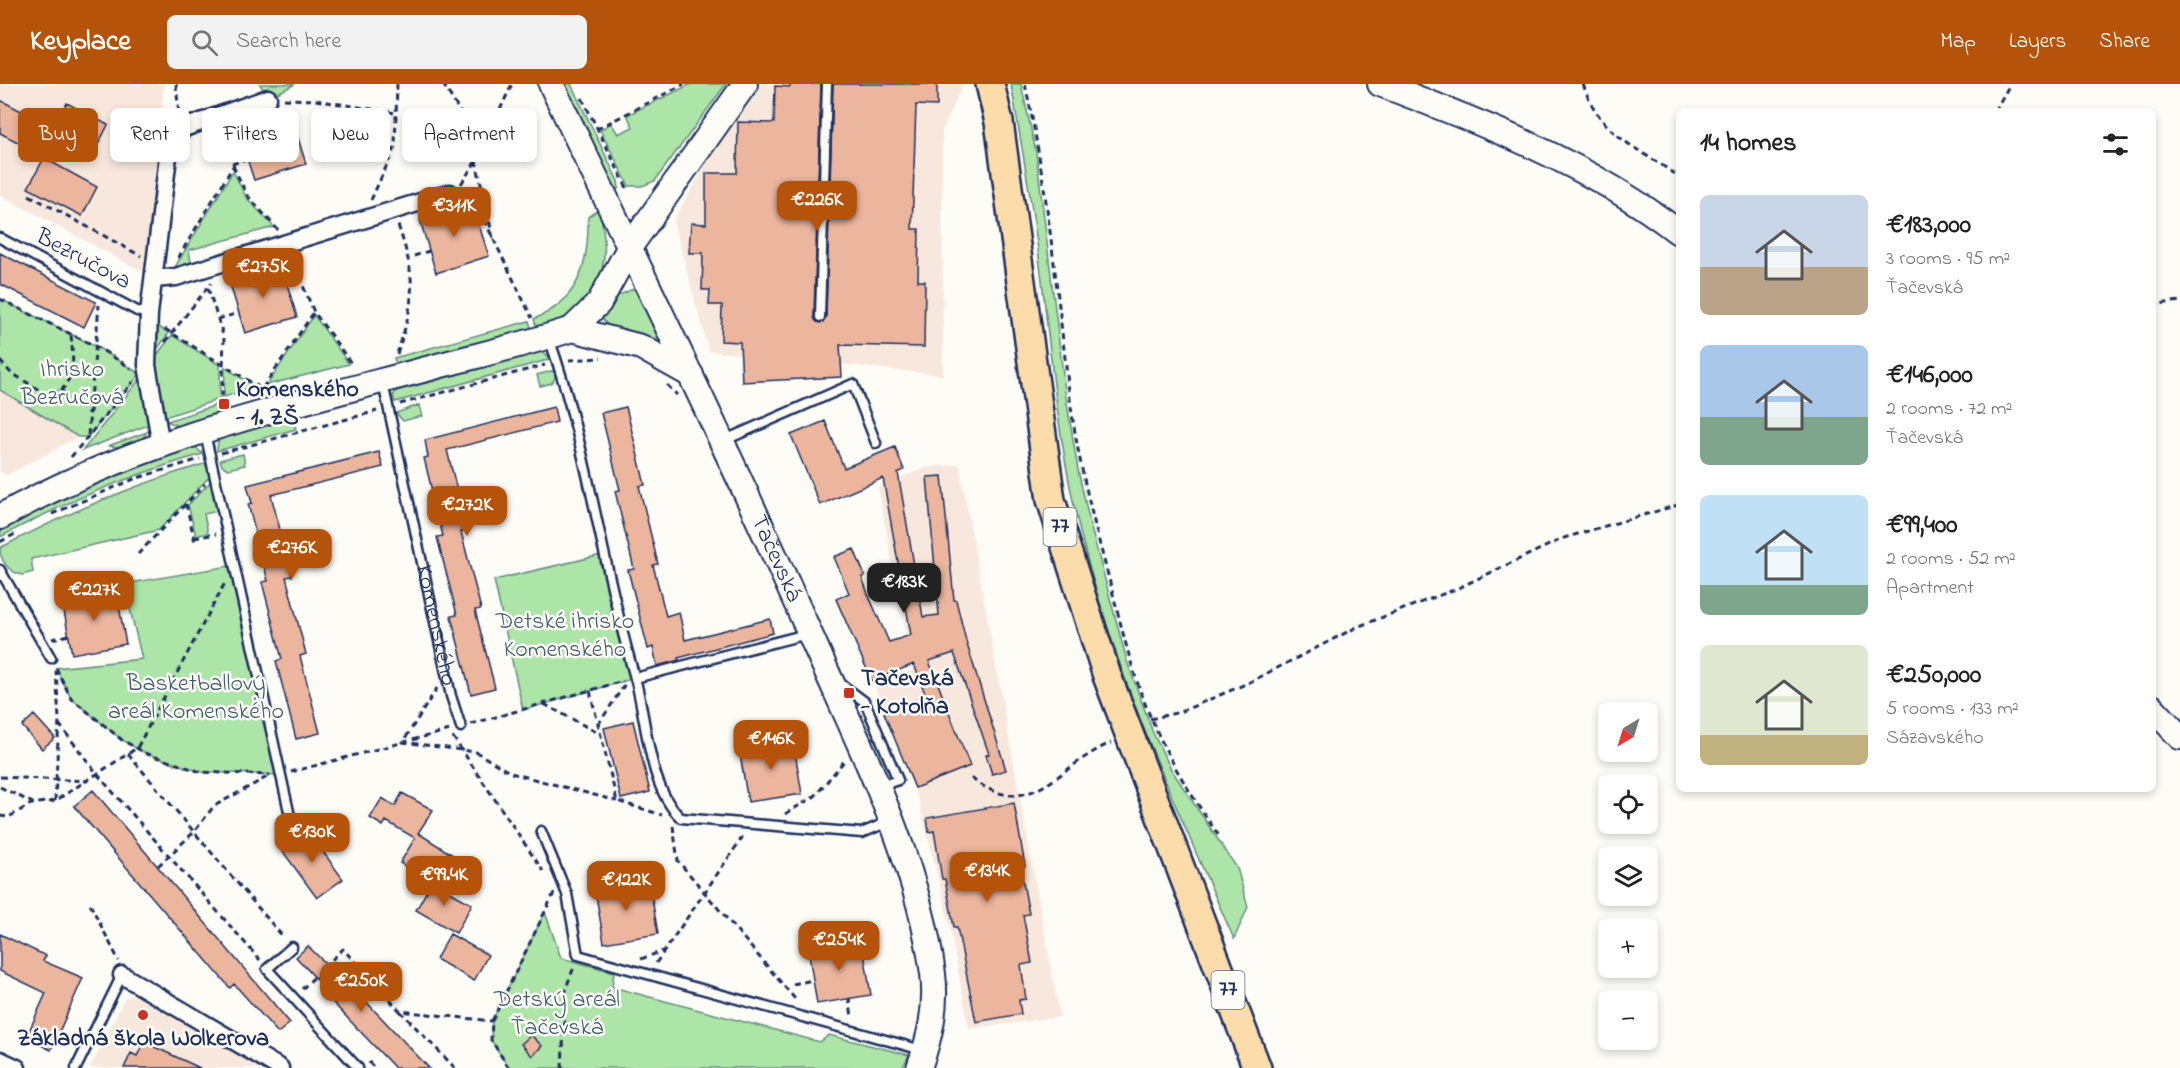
<!DOCTYPE html>
<meta charset="utf-8">
<style>
body{margin:0;font-family:"Indie Flower",sans-serif;background:#f2f2f2;color:#222;height:100vh;display:flex;flex-direction:column;font-size:22px;white-space:nowrap}
*{box-sizing:border-box;margin:0}
p{font-size:20px;color:#767676}
.icon{flex:none;width:33px;height:33px;fill:none;stroke:currentColor;stroke-width:2;stroke-linecap:round;stroke-linejoin:round}
.map{position:relative;flex:1;overflow:hidden}
.sheet{position:absolute;left:1676px;top:24px;width:480px;height:684px;display:flex;flex-direction:column;background:#fff;border-radius:9px;box-shadow:0 3px 9px #0003}
.sheet>*{flex:none}
.banner{position:absolute;left:18px;top:24px;width:570px;height:54px;display:flex;gap:12px}
.needle{width:39px;rotate:218deg}
.fabs{position:absolute;left:1598px;top:618px;display:grid;gap:12px}
.fabs a{display:grid;place-items:center;width:60px;height:60px;border-radius:9px;background:#fff;box-shadow:0 3px 9px #0003;font-size:30px}
.price{position:absolute;translate:-50% -51px;padding:0 14px;border-radius:12px;background:#b45309;color:#fff;font-size:20px;line-height:39px;filter:drop-shadow(0 2px 3px #0008)}
.price::after{content:'';position:absolute;left:50%;top:36px;width:18px;height:14px;margin-left:-9px;background:inherit;clip-path:polygon(0 0,100% 0,50% 100%)}
.price.current{background:#222;color:#fff}
ul{padding:0;list-style:none}
li{display:flex;align-items:center;gap:18px;height:150px;padding:0 24px}
li span{display:grid;place-items:center;flex:none;width:168px;height:120px;border-radius:9px;color:#555}
li>.icon{margin-inline-start:auto}
span .icon{width:72px;height:72px;fill:#fffc;stroke-width:1}
li b{font-size:26px}
h2{display:flex;justify-content:space-between;align-items:center;height:72px;padding:0 24px;font-size:26px}
.pill{padding:0 21px;border-radius:9px;background:#fff;box-shadow:0 3px 9px #0003;font-size:21px;line-height:54px}
.pill.current{background:#b45309;color:#fff}
header{display:flex;align-items:center;gap:36px;box-sizing:border-box;height:84px;padding:0 30px;background:#b45309;color:#fff}
header strong{font-size:28px}
nav{display:flex;gap:33px;margin-inline-start:auto;font-size:21px}
.search{width:420px;height:54px;background:#f2f2f2;display:flex;align-items:center;gap:15px;box-sizing:border-box;padding:0 21px;border-radius:9px;color:#767676;font-size:22px}
.map>svg:first-child{display:block}
.built{fill:#f8e7dc}
.green{fill:#ade4a7;stroke:#648a82;stroke-width:1.5}
.building{fill:#ebb59e;stroke:#1b2f5e;stroke-width:1.5}
.lines{fill:none;stroke-linecap:round;stroke-linejoin:round}
.lane-casing{stroke:#1b2f5e;stroke-width:13}
.street-casing{stroke:#1b2f5e;stroke-width:21}
.secondary-casing{stroke:#1b2f5e;stroke-width:28}
.primary-casing{stroke:#1b2f5e;stroke-width:32}
.path{stroke:#1b2f5e;stroke-width:3;stroke-dasharray:6 4.5;stroke-linecap:butt}
.lane{stroke:#fdfcf7;stroke-width:8}
.street{stroke:#fdfcf7;stroke-width:16}
.secondary{stroke:#fdfcf7;stroke-width:24}
.primary{stroke:#fddcac;stroke-width:27}
.poi-dot{fill:#c8321e;stroke:#fdfcf7;stroke-width:2}
.labels{text-anchor:middle;dominant-baseline:central;stroke-width:5;stroke-linejoin:round;paint-order:stroke}
.shield{fill:#fdfcf7;stroke:#5f6c8c;stroke-width:1.5}
.shield-label{font-size:22px;font-weight:bold;fill:#1b2f5e}
.street-label{font-size:24px;fill:#1b2f5e;stroke:#fdfcf7}
.park-label{font-size:24px;fill:#405c70;stroke:#fdfcf7}
.poi-label{font-size:24px;font-weight:bold;fill:#1b2f5e;stroke:#fdfcf7;text-anchor:start}
</style>
<header>
<strong>Keyplace</strong>
<div class="search"><svg class="icon" aria-label="search" viewBox="0 0 24 24"><circle cx="10" cy="10" r="6"/><path d="M15 15l6 6"/></svg>Search here</div>
<nav><a>Map</a><a>Layers</a><a>Share</a></nav>
</header>
<div class="map">
<svg width="2180" height="984" viewBox="0 0 2180 984">
<rect width="100%" height="100%" fill="#fdfcf7"/>
<filter id="ink" filterUnits="userSpaceOnUse"><feTurbulence type="fractalNoise" baseFrequency=".0167" numOctaves="2"/><feDisplacementMap in="SourceGraphic" scale="12" xChannelSelector="R" yChannelSelector="G"/><feConvolveMatrix kernelMatrix="1 2 1 2 8 2 1 2 1" color-interpolation-filters="sRGB"/></filter>
<g filter="url(#ink)">
<path class="built" d="M 0,0 L 164,0 L 145,189 L 0,111 Z
M 761,0 L 963,0 L 942,48 L 943,291 L 709,267 L 673,137 L 735,31 Z
M 0,306 L 78,353 L 7,391 L 0,388 Z
M 959,380 L 1060,933 L 969,945 L 949,838 L 919,718 L 875,604 L 913,586 L 878,404 L 924,384 Z
M 135,911 L 259,984 L 90,984 L 125,914 Z"/>
<path class="green" d="M 260,0 L 295,0 L 268,14 Z
M 563,0 L 571,0 L 618,97 L 619,104 L 615,107 Z
M 691,0 L 726,0 L 655,97 L 642,102 L 629,102 L 600,46 L 611,39 L 618,50 L 633,43 L 627,31 Z
M 1011,0 L 1021,0 L 1036,68 L 1065,307 L 1078,386 L 1091,444 L 1127,577 L 1153,649 L 1171,685 L 1237,784 L 1248,823 L 1234,855 C 1171,713 1106,570 1073,417 C 1057,342 1050,265 1041,188 C 1033,125 1022,63 1011,0 Z
M 233,87 L 246,113 L 274,143 L 189,166 L 191,178 L 185,182 L 175,183 Z
M 599,125 C 610,167 607,206 567,234 C 559,239 546,242 537,246 L 534,235 C 580,216 589,179 588,133 Z
M 633,205 L 638,207 L 662,255 L 656,261 C 641,256 606,250 602,232 L 615,213 Z
M 0,215 L 97,263 L 140,290 L 88,353 L 78,353 L 0,306 Z
M 314,231 L 349,280 L 267,301 Z
M 529,237 L 532,247 L 397,282 L 394,274 Z
M 157,242 L 169,249 L 155,268 Z
M 172,251 L 220,281 L 220,315 L 165,333 L 161,328 L 154,275 Z
M 539,268 L 546,270 L 551,275 L 395,318 L 393,312 L 396,307 Z
M 225,283 L 256,303 L 224,313 Z
M 555,286 L 555,294 L 552,299 L 540,302 L 537,291 Z
M 142,292 L 148,341 L 83,366 Z
M 220,320 L 222,326 L 214,332 L 178,342 L 167,337 Z
M 419,321 L 422,332 L 403,337 L 396,329 Z
M 292,334 L 296,345 L 217,367 L 218,356 L 223,353 Z
M 147,348 C 140,362 122,364 108,362 Z
M 194,362 L 203,370 C 132,390 65,418 0,453 L 1,445 C 63,412 127,384 194,362 Z
M 243,370 L 245,381 L 228,385 L 222,382 L 220,376 Z
M 207,379 L 211,391 L 159,446 L 31,475 L 33,488 L 22,491 C 9,488 0,477 0,464 C 67,429 135,400 207,379 Z
M 212,396 L 218,427 L 204,430 L 208,449 L 196,452 L 188,421 Z
M 606,470 L 635,594 L 523,626 L 494,496 Z
M 235,481 L 280,691 L 201,688 L 147,670 L 122,656 L 71,614 L 56,584 L 142,575 L 124,500 Z
M 545,828 L 561,874 L 614,888 L 612,903 L 820,958 L 829,951 L 909,971 L 902,984 L 509,984 L 491,956 L 492,937 Z"/>
<path class="building" d="M 790,0 L 821,0 L 814,233 L 820,239 L 826,233 L 833,0 L 937,0 L 937,22 L 916,21 L 912,145 L 919,145 L 918,197 L 925,197 L 924,263 L 840,261 L 842,293 L 742,298 L 740,258 L 721,257 L 722,221 L 709,221 L 710,206 L 702,206 L 703,169 L 689,169 L 691,139 L 706,140 L 706,89 L 737,89 L 738,38 L 774,39 L 775,2 L 790,3 Z
M 0,16 L 54,44 L 67,19 L 108,41 L 93,70 L 52,48 L 41,70 L 0,49 Z
M 290,28 L 306,80 L 254,96 L 237,44 Z
M 44,74 L 97,103 L 82,132 L 28,104 Z
M 472,120 L 489,172 L 436,189 L 420,136 Z
M 0,169 L 96,218 L 84,243 L 0,200 Z
M 281,180 L 297,233 L 245,249 L 229,197 Z
M 554,323 L 557,338 L 447,366 L 467,446 L 461,448 L 481,525 L 475,526 L 495,604 L 471,610 L 451,532 L 457,531 L 437,453 L 443,452 L 424,374 L 428,373 L 425,356 Z
M 626,323 L 645,401 L 639,402 L 658,480 L 653,481 L 666,532 L 679,528 L 685,556 L 770,535 L 773,549 L 678,574 L 679,576 L 657,582 L 653,563 L 648,565 L 628,486 L 634,485 L 615,407 L 620,406 L 601,329 Z
M 825,337 L 844,384 L 895,363 L 904,386 L 898,389 L 923,533 L 939,531 L 927,393 L 942,392 L 954,516 L 956,516 L 966,557 L 1006,686 L 992,690 L 986,671 L 989,670 L 954,569 L 929,577 L 970,682 L 915,704 L 884,629 L 926,612 L 914,580 L 872,597 L 836,515 L 849,509 L 834,473 L 854,465 L 865,492 L 862,493 L 868,510 L 889,558 L 911,551 L 883,394 L 820,421 L 791,351 Z
M 379,368 L 383,383 L 271,411 L 292,492 L 286,493 L 306,570 L 300,572 L 320,649 L 296,655 L 276,577 L 282,575 L 262,498 L 268,497 L 248,420 L 252,419 L 247,401 Z
M 116,506 L 126,560 L 72,570 L 62,516 Z
M 34,631 L 55,654 L 42,665 L 22,642 Z
M 633,637 L 650,708 L 621,715 L 604,644 Z
M 793,656 L 802,710 L 748,718 L 739,664 Z
M 93,706 L 290,939 L 278,949 L 234,900 L 230,904 L 74,722 Z
M 402,709 L 433,726 L 418,749 L 456,773 L 439,802 L 400,779 L 415,754 L 386,737 L 383,742 L 370,734 L 382,714 L 395,722 Z
M 1014,719 L 1025,782 L 1020,783 L 1029,830 L 1023,831 L 1032,879 L 1021,881 L 1026,915 L 1019,916 L 1021,930 L 976,938 L 957,843 L 954,843 L 945,795 L 942,795 L 934,747 L 929,748 L 927,734 Z
M 307,746 L 343,795 L 317,814 L 281,765 Z
M 649,796 L 658,850 L 604,859 L 595,805 Z
M 432,798 L 472,820 L 456,849 L 416,826 Z
M 0,850 L 46,872 L 43,877 L 83,894 L 51,966 L 26,954 L 46,909 L 0,887 Z
M 450,850 L 488,871 L 474,897 L 436,875 Z
M 862,857 L 871,911 L 817,920 L 808,865 Z
M 308,862 L 334,888 L 336,886 L 429,984 L 395,984 L 318,903 L 321,900 L 296,873 Z
M 531,951 L 542,962 L 532,972 L 521,960 Z
M 144,958 L 200,984 L 124,984 L 131,969 L 137,972 Z"/>
<g class="lines">
<defs>
<g id="lane">
<path d="M 0,154 L 137,227 L 149,230"/>
<path d="M 820,233 L 827,0"/>
<path d="M 549,254 C 588,364 602,482 635,594 C 647,636 648,704 681,734 L 862,749 L 890,737"/>
<path id="s1" d="M 383,299 L 451,612 L 461,643"/>
<path d="M 205,349 L 290,732"/>
<path d="M 725,356 L 853,300 L 876,359"/>
<path d="M 0,486 L 51,574"/>
<path d="M 635,594 L 807,550"/>
<path d="M 841,600 L 865,618 L 898,696 L 880,702"/>
<path d="M 541,747 L 567,810 L 578,871 L 922,966"/>
<path d="M 292,863 L 267,885 L 358,984"/>
<path d="M 76,984 L 122,891"/>
</g>
<path id="street" d="M 154,195 L 176,193 L 450,109
M 161,361 L 147,281 L 149,230 L 169,64 L 184,44 L 268,14
M 122,891 L 280,984
M 0,976 L 17,984"/>
<g id="secondary">
<path id="s2" d="M 551,0 C 641,188 733,376 818,568 C 864,671 918,777 933,890 C 937,923 930,953 919,984"/>
<path d="M 1380,0 C 1483,39 1590,80 1678,148"/>
<path d="M 572,245 L 641,263 L 691,291"/>
<path d="M 0,433 C 137,355 294,321 445,280 C 487,269 530,259 572,245 L 599,219 L 629,164 L 745,0"/>
<path d="M 2152,623 L 2180,653"/>
</g>
<path id="primary" d="M 990,0 L 999,38 L 1051,416 L 1107,592 L 1257,984"/>
</defs>
<use href="#lane" class="lane-casing"/>
<use href="#street" class="street-casing"/>
<use href="#secondary" class="secondary-casing"/>
<use href="#primary" class="primary-casing"/>
<path class="path" d="M 176,0 L 179,31
M 443,0 L 468,41 L 493,154
M 1025,0 C 1049,107 1057,215 1071,323 C 1079,380 1093,436 1108,491 C 1121,539 1131,589 1151,634 C 1169,677 1193,714 1219,752
M 1583,0 C 1600,52 1637,63 1678,92
M 582,14 L 628,106
M 284,15 L 315,16 L 396,29
M 1995,27 L 2010,0
M 597,45 L 684,0
M 232,80 L 247,75
M 233,82 L 247,111 L 278,146
M 461,100 L 476,77 L 512,0
M 29,111 L 141,172
M 467,111 L 474,115 L 532,234
M 371,116 L 395,63 L 397,0
M 414,172 L 429,167
M 178,174 L 235,79
M 288,175 L 298,190 L 314,228 L 353,282
M 208,204 L 224,254 L 222,316
M 0,215 L 97,263 L 131,284
M 2152,221 L 2180,217
M 218,235 L 239,229
M 165,245 L 262,305 L 314,228
M 165,258 L 211,199
M 397,270 C 415,215 417,197 398,141
M 569,276 L 601,274
M 0,277 L 10,288 L 44,309 L 61,307 L 90,330
M 667,301 L 677,311
M 61,307 C 76,289 73,273 71,251
M 400,320 L 545,281
M 88,351 L 99,221
M 221,369 L 377,327
M 71,373 L 133,298
M 186,420 L 195,458
M 52,430 L 134,395 L 200,375
M 194,454 L 216,450
M 0,458 L 17,449
M 138,470 L 205,400
M 52,555 L 69,551
M 56,584 L 71,614 L 122,656 L 147,670 L 201,688 L 270,691
M 437,604 L 403,658 L 476,668 L 511,689 L 617,717
M 590,607 L 617,717 L 662,731
M 544,620 L 600,650
M 1150,635 L 1180,628 L 1248,599 L 1357,543 L 1456,505 L 1564,454 L 1678,421
M 59,640 L 98,691 L 260,876
M 471,640 L 623,597
M 598,641 L 625,600
M 453,653 L 543,787
M 128,670 L 284,854
M 291,688 L 450,646
M 0,693 L 88,697
M 971,694 C 1032,740 1057,681 1111,659
M 0,703 L 33,719
M 55,717 L 59,635 L 56,587
M 785,730 L 815,712 L 845,676
M 0,732 L 9,733 L 31,720 L 55,717 L 137,664 L 226,497
M 673,742 L 678,777 L 795,915
M 158,782 L 194,748 L 214,722 L 269,692
M 90,820 L 119,877
M 641,875 L 663,867
M 656,879 L 744,751
M 793,900 L 813,896
M 302,905 L 343,865 L 400,927 L 492,937
M 849,914 L 852,933
M 400,927 L 455,984
M 369,978 L 374,984
M 509,984 L 491,956 L 492,937 L 554,809
M 562,984 L 566,904 L 574,883"/>
<use href="#lane" class="lane"/>
<use href="#street" class="street"/>
<use href="#secondary" class="secondary"/>
<use href="#primary" class="primary"/>
</g>
</g>
<g class="poi-dot">
<rect x="218" y="314" width="12" height="12" rx="3"/>
<rect x="843" y="603" width="12" height="12" rx="3"/>
<circle cx="143" cy="931" r="6"/>
</g>
<g class="labels">
<g class="shield">
<rect x="1043.5" y="424" width="33" height="38" rx="4.5"/>
<rect x="1211.5" y="887" width="33" height="38" rx="4.5"/>
</g>
<g class="shield-label">
<text x="1060" y="443">77</text>
<text x="1228" y="906">77</text>
</g>
<g class="street-label">
<text transform="translate(83 176) rotate(28)">Bezručova</text>
<text stroke="none"><textPath href="#s2" startOffset="525">Ťačevská</textPath></text>
<text stroke="none"><textPath href="#s1" startOffset="248">Komenského</textPath></text>
</g>
<g class="park-label">
<text x="72" y="286">Ihrisko<tspan x="72" dy="28">Bezručová</tspan></text>
<text x="565" y="538">Detské ihrisko<tspan x="565" dy="28">Komenského</tspan></text>
<text x="196" y="600">Basketballový<tspan x="196" dy="28">areál Komenského</tspan></text>
<text x="557" y="916">Detský areál<tspan x="557" dy="28">Ťačevská</tspan></text>
</g>
<g class="poi-label">
<text x="236" y="306">Komenského<tspan x="236" dy="28">- 1. ZŠ</tspan></text>
<text x="861" y="595">Tačevská<tspan x="861" dy="28">- Kotolňa</tspan></text>
<text x="143" y="955" text-anchor="middle">Základná škola Wolkerova</text>
</g>
</g>
</svg>
<div class="fabs">
<a><svg class="needle" viewBox="-14 -14 28 28"><path d="M0-13l5 13h-10z" fill="#e53935"/><path d="M0 13l5-13h-10z" fill="#767676"/></svg></a>
<a><svg class="icon" aria-label="locate" viewBox="0 0 24 24"><circle cx="12" cy="12" r="6"/><path d="M12 2v4M12 18v4M2 12h4M18 12h4"/></svg></a>
<a><svg class="icon" aria-label="layers" viewBox="0 0 24 24"><path d="M12 4l9 5-9 5-9-5zM3 14l9 5 9-5"/></svg></a>
<a>+</a>
<a>−</a>
</div>
<b class="price" style="left:817px;top:148px">€226K</b>
<b class="price" style="left:454px;top:154px">€311K</b>
<b class="price" style="left:263px;top:215px">€275K</b>
<b class="price" style="left:467px;top:453px">€272K</b>
<b class="price" style="left:292px;top:496px">€276K</b>
<b class="price current" style="left:904px;top:530px">€183K</b>
<b class="price" style="left:94px;top:538px">€227K</b>
<b class="price" style="left:771px;top:687px">€146K</b>
<b class="price" style="left:312px;top:780px">€130K</b>
<b class="price" style="left:987px;top:819px">€134K</b>
<b class="price" style="left:444px;top:823px">€99.4K</b>
<b class="price" style="left:626px;top:828px">€122K</b>
<b class="price" style="left:839px;top:888px">€254K</b>
<b class="price" style="left:361px;top:929px">€250K</b>
<div class="banner">
<a class="pill current">Buy</a>
<a class="pill">Rent</a>
<a class="pill">Filters</a>
<a class="pill">New</a>
<a class="pill">Apartment</a>
</div>
<section class="sheet">
<h2>14 homes<svg class="icon" aria-label="filters" viewBox="0 0 24 24"><path d="M4 7h16M4 17h16"/><circle cx="9" cy="7" r="2"/><circle cx="15" cy="17" r="2"/></svg></h2>
<ul>
<li><span style="background:linear-gradient(#c9d6e8 60%,#b9a48a 0)"><svg class="icon" aria-label="home" viewBox="0 0 24 24"><path d="M3 11l9-7 9 7M6 9v11h12V9"/></svg></span><div><b>€183,000</b><p>3 rooms · 95 m²</p><p>Ťačevská</p></div></li>
<li><span style="background:linear-gradient(#a9c7e8 60%,#7fa58c 0)"><svg class="icon" aria-label="home" viewBox="0 0 24 24"><path d="M3 11l9-7 9 7M6 9v11h12V9"/></svg></span><div><b>€146,000</b><p>2 rooms · 72 m²</p><p>Ťačevská</p></div></li>
<li><span style="background:linear-gradient(#bfe0f5 75%,#7fa58c 0)"><svg class="icon" aria-label="home" viewBox="0 0 24 24"><path d="M3 11l9-7 9 7M6 9v11h12V9"/></svg></span><div><b>€99,400</b><p>2 rooms · 52 m²</p><p>Apartment</p></div></li>
<li><span style="background:linear-gradient(#dfe7d0 75%,#c2b280 0)"><svg class="icon" aria-label="home" viewBox="0 0 24 24"><path d="M3 11l9-7 9 7M6 9v11h12V9"/></svg></span><div><b>€250,000</b><p>5 rooms · 133 m²</p><p>Sázavského</p></div></li>
</ul>
</section>
</div>
